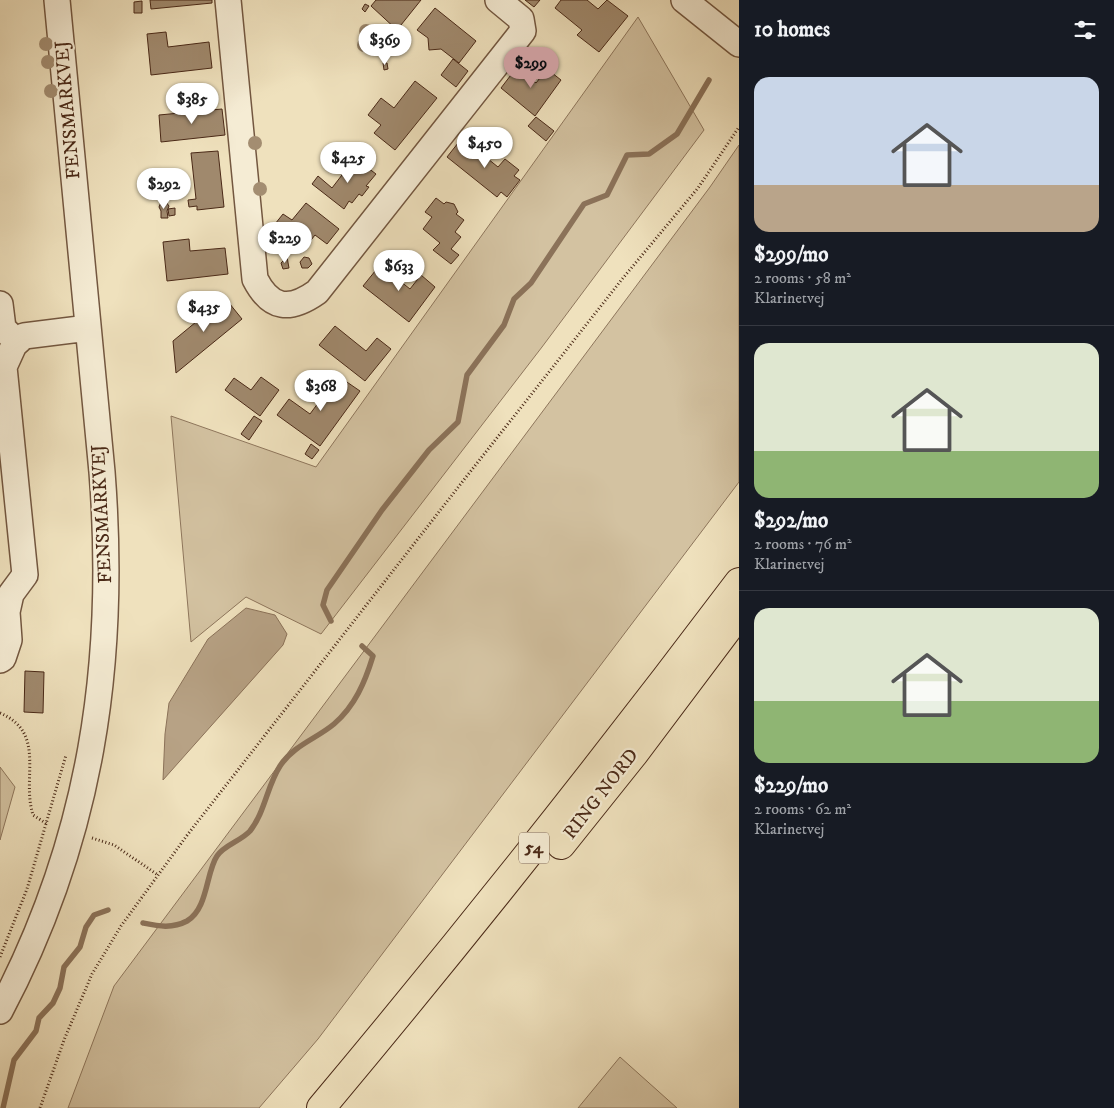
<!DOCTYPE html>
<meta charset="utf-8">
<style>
body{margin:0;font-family:"IM FELL DW Pica",serif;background:#20242c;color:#f1f3f6;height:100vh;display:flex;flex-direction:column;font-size:19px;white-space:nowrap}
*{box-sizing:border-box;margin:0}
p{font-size:16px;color:#9ea1a6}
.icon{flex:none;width:28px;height:28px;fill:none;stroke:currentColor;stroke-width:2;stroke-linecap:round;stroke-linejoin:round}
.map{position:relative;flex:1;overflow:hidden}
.panel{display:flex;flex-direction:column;background:#171b24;width:375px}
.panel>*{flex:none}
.price{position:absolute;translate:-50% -42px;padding:0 11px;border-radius:18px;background:#fff;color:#222;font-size:16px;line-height:32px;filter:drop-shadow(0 1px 2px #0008)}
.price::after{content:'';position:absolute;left:50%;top:30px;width:15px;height:11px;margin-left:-8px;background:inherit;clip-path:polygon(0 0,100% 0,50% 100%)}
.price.active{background:#c59692;color:#111}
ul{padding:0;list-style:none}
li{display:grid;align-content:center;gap:10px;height:265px;padding:0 15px}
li+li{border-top:1px solid #363941}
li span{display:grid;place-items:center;height:155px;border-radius:15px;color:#555}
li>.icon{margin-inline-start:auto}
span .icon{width:90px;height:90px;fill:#fffc;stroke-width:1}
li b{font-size:21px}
h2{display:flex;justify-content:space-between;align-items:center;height:60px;padding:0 15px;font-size:21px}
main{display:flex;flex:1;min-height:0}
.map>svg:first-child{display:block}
.green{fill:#d3c2a1;stroke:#8e765c}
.water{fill:#b7a285;stroke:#8b7259}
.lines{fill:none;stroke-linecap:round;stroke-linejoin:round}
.stream{stroke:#8b7259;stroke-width:5.5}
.building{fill:#a0896d;stroke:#4a2917}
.minor-casing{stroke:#735740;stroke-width:28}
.highway-casing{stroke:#4a2917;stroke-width:30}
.path{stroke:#4a2917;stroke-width:3;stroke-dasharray:1 2.5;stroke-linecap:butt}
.minor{stroke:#f5ecd4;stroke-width:25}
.highway{stroke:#efe1bd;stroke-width:28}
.tree{fill:#a38d71}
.labels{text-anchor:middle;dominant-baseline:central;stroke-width:4.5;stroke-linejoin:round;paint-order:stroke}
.shield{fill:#f5ecd4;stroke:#7d6450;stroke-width:1}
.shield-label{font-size:18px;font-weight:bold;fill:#4a2917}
.street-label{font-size:19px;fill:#4a2917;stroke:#f5ecd4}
</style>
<main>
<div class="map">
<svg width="739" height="1108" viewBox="0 0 739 1108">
<rect width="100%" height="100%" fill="#efe1bd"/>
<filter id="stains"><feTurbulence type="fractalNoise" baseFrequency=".004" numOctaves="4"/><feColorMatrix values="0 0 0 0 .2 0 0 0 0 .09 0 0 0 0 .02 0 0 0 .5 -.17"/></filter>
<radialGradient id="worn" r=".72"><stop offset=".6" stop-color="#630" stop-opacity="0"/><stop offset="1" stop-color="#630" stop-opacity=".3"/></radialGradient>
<path class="green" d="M 638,17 L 704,130 L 542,347 L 321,634 L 246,597 L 191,642 L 171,416 L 316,467 Z
M 739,145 L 739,482 L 318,1039 L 259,1108 L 68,1108 L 114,986 L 710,187 Z
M 0,767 L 15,787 L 0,840 Z
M 620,1057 L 677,1108 L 578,1108 Z"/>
<path class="water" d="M 246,608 L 275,615 L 287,634 L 283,645 L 163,780 L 165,734 L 169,703 L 208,639 Z"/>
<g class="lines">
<path class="stream" d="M 331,621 L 323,605 L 327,590 L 382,510 L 429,450 L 458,422 L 467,375 L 504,325 L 514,299 L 531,283 L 584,204 L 607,195 L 627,155 L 649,154 L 677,134 L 709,80
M 143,923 C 158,926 172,929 187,921 C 208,909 206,872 217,856 C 224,845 241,841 250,831 C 265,812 267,786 280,766 C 294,745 316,739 334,724 C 355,706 365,682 373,656 L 362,646
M 3,1108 L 14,1060 L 36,1031 L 39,1018 L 53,1003 L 60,988 L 64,967 L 80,947 L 86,927 L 94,915 L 108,910"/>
</g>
<path class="building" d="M 150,0 L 212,0 L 212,3 L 151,9 Z
M 376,0 L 421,0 L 397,30 L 371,6 Z
M 525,0 L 540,0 L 534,7 Z
M 561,0 L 587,0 L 598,9 L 607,0 L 628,16 L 599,52 L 577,35 L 582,30 L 555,8 Z
M 142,1 L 142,13 L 134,13 L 134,2 Z
M 365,4 L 369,6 L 365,12 L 362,9 Z
M 435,8 L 476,41 L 459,63 L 441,49 L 429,50 L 428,38 L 417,30 Z
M 166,32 L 168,47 L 209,42 L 212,68 L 151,75 L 147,34 Z
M 453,59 L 468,71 L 456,87 L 441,75 Z
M 383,63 L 387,63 L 388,69 L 384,70 Z
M 517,67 L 536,83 L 547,69 L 561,80 L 535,116 L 501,88 Z
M 415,81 L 437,98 L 395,150 L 374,133 L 381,125 L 368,115 L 381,98 L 394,108 Z
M 222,109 L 225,135 L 161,142 L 159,115 Z
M 536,117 L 554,131 L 546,141 L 528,126 Z
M 462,138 L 498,167 L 505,159 L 519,170 L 514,176 L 520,180 L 507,197 L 501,192 L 497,197 L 447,157 Z
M 218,151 L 224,207 L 197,210 L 197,206 L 189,207 L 188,200 L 196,199 L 191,153 Z
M 355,158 L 376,174 L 366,186 L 369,187 L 362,196 L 359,194 L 352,203 L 349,201 L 344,209 L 312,184 L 318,176 L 332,188 Z
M 436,198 L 444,204 L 446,202 L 454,204 L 458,212 L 456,214 L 464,220 L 455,232 L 461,237 L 451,249 L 459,255 L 451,264 L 433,250 L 440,243 L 423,229 L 432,217 L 425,212 Z
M 161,202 L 166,202 L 169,206 L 167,211 L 168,218 L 161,218 L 161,211 L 159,207 Z
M 306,203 L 339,229 L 327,244 L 315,235 L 301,253 L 271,229 L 283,214 L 292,220 Z
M 175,208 L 175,215 L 169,216 L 168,209 Z
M 189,239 L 190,251 L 225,248 L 228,274 L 167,281 L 163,242 Z
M 287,257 L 289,268 L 283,269 L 281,263 Z
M 304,257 L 309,258 L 312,264 L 308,268 L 302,268 L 300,262 Z
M 380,265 L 410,289 L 421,275 L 435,287 L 409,322 L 363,286 Z
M 225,298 L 242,319 L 176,373 L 173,341 Z
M 335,326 L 366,351 L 377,338 L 391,349 L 365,381 L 319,345 Z
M 338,376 L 360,391 L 320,446 L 277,415 L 289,399 L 310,414 Z
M 261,377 L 279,390 L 260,416 L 225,390 L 234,378 L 251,390 Z
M 254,416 L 262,421 L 249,440 L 241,434 Z
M 311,444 L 319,450 L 312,459 L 305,454 Z
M 25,671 L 44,672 L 43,713 L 24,712 Z"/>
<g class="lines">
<defs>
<path id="minor" d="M 228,0 L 255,279 C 271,310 290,311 317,292 L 523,31 L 521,19 L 498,0
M 684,0 L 739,44
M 0,304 L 3,328 L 17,342
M 0,660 L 3,658 L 9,640 L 7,612 L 11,594 L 25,575 L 4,367 L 14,345 L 24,336 L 88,328
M 0,1011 C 91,839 117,664 102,472 L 57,0"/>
<path id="highway" d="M 561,845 L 633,755 L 739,614
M 321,1108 C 465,936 604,761 739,582"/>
</defs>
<use href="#minor" class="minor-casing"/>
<use href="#highway" class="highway-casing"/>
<path class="path" d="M 0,713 C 47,733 21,777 33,815 L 47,824
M 92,838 L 114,845 L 158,875
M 0,957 L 27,889 L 66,755
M 40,1108 L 64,1040 L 92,974 L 121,926 L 188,834 L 463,481 L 623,278 L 698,188 L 739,127"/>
<use href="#minor" class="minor"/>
<use href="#highway" class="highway"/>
</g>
<g class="tree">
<circle cx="366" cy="31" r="7"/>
<circle cx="377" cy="40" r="7"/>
<circle cx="46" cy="44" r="7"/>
<circle cx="364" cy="45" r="7"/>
<circle cx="48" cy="62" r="7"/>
<circle cx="51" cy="91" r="7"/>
<circle cx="255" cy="143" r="7"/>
<circle cx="260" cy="189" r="7"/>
</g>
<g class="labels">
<rect class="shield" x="519" y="832.5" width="30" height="31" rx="4"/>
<g class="shield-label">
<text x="534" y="848">54</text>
</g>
<g class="street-label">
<text transform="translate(68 110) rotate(-95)">FENSMARKVEJ</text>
<text transform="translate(102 514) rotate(-93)">FENSMARKVEJ</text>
<text transform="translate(601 794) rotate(-52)">RING NORD</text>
</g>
</g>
<rect width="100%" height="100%" filter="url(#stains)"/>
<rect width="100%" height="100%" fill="url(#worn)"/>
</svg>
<b class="price" style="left:385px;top:66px">$369</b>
<b class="price active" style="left:531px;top:89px">$299</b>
<b class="price" style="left:192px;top:125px">$385</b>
<b class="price" style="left:485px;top:169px">$450</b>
<b class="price" style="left:348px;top:184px">$425</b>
<b class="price" style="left:164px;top:210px">$292</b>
<b class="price" style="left:285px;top:264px">$229</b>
<b class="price" style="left:399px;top:292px">$633</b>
<b class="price" style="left:204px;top:333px">$435</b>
<b class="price" style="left:321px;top:412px">$368</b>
</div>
<section class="panel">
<h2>10 homes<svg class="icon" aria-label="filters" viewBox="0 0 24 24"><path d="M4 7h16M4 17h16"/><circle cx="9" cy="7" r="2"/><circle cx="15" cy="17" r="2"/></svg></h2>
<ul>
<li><span style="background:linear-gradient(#c9d6e8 70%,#b9a48a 0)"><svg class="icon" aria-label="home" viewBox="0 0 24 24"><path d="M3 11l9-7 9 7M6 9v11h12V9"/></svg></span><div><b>$299/mo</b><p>2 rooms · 58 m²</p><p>Klarinetvej</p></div></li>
<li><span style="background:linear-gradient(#dfe7d0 70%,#8fb573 0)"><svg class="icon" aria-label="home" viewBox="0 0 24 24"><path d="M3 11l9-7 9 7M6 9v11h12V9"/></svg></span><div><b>$292/mo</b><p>2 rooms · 76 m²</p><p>Klarinetvej</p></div></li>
<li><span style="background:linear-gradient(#dfe7d0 60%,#8fb573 0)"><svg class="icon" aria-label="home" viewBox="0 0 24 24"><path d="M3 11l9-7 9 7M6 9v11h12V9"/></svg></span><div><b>$229/mo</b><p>2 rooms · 62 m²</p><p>Klarinetvej</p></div></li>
</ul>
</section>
</main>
